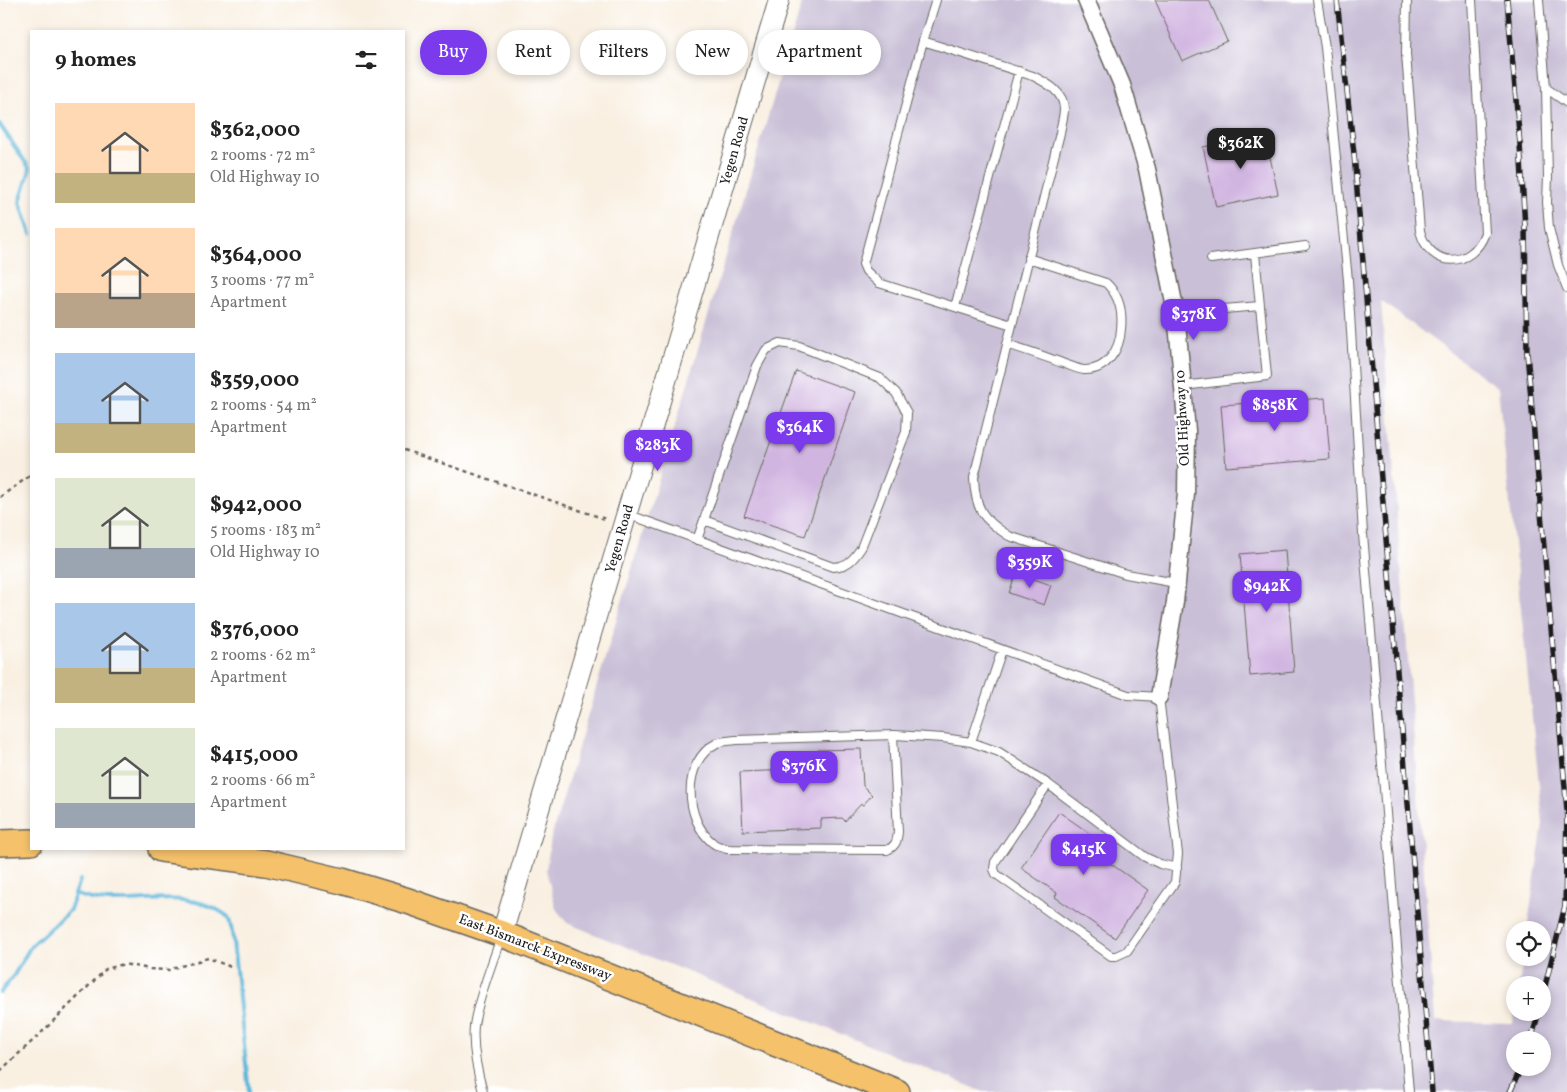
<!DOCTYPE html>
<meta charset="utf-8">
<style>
body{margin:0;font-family:Vollkorn,serif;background:#f2f2f2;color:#222;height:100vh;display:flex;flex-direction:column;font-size:19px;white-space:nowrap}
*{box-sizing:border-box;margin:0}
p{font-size:16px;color:#767676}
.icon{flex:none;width:28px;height:28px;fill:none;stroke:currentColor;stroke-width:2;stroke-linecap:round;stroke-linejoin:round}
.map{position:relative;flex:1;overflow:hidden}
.details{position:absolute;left:30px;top:30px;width:375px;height:820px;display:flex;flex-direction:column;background:#fff;border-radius:0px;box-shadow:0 2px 8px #0003}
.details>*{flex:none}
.guide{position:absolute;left:420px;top:30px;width:475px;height:45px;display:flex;gap:10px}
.fabs{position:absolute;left:1506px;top:921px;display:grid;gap:10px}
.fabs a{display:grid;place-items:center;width:45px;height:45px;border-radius:50%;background:#fff;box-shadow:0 2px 8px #0003;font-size:25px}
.price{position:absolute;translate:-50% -42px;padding:0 11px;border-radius:10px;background:#7c3aed;color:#fff;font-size:16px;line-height:32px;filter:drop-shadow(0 1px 2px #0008)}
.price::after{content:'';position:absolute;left:50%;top:30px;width:15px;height:11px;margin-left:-8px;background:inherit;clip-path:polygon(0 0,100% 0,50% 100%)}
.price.selected{background:#222;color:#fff}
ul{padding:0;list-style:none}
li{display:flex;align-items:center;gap:15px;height:125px;padding:0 25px}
li span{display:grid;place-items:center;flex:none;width:140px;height:100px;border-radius:0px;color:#555}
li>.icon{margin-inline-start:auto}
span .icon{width:60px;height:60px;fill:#fffc;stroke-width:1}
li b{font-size:21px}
h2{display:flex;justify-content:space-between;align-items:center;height:60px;padding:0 25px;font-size:21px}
.chip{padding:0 18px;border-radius:22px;background:#fff;box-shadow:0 2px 8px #0003;font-size:18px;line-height:45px}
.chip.selected{background:#7c3aed;color:#fff}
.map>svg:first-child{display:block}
.industrial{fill:#c9bfd7;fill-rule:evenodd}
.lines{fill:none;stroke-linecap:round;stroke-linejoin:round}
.stream{stroke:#5fb8dc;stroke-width:4}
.building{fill:#d1b5e1}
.service-casing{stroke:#696661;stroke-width:10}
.minor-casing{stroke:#696661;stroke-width:19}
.tertiary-casing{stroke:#696661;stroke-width:22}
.primary-casing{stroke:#696661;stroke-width:28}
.path{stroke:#696661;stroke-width:2.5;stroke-dasharray:4 4;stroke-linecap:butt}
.service{stroke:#fff;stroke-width:8}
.minor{stroke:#fff;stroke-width:16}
.tertiary{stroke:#fff;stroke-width:20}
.primary{stroke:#f5c16b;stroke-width:25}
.rail-casing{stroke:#1c1c1c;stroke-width:5.5}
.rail{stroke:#fff;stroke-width:4;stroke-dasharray:11;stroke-linecap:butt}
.labels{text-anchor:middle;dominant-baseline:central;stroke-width:5;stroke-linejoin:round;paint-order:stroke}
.street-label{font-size:14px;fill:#1c1c1c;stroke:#fff}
</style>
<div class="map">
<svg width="1567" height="1092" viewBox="0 0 1567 1092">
<rect width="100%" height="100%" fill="#fff"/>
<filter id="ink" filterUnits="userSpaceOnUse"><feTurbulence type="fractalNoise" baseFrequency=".02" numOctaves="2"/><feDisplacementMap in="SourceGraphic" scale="10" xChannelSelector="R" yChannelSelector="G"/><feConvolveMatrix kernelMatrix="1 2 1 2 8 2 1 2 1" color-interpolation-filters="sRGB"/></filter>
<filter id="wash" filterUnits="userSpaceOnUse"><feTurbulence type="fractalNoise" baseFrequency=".0096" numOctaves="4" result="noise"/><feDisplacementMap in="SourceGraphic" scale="20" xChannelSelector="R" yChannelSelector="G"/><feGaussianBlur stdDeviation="1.12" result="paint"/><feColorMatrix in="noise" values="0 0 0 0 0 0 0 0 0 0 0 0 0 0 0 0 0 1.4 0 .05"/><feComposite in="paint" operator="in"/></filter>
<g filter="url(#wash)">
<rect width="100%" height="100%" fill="#f9f0e2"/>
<path class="industrial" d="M 803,0 L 1567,0 L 1567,1092 L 984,1092 L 567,923 L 556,909 L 546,870 L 551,838 ZM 1381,301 L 1498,388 L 1543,824 L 1527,930 L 1542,930 L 1542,958 L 1523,958 L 1519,985 L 1542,985 L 1542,1012 L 1515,1011 L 1513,1023 L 1435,1021 ZM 1515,1040 L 1542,1040 L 1542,1068 L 1515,1068 Z"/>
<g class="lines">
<path class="stream" d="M 0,125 L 30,169 L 20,202 L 31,234
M 75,894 C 118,912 168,888 212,907 C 216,909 224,913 228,917 C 230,921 231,928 232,932 L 249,1092
M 0,993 L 14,975 L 31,946 L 70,910 L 80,880"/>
</g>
<g id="blocks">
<path class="building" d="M 1155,0 L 1209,0 L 1227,41 L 1182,61 Z
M 1265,134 L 1278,194 L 1216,207 L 1203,147 Z
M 796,371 L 855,392 L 805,536 L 744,516 Z
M 1325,398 L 1330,459 L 1226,467 L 1221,405 Z
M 1285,550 L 1294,672 L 1250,676 L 1240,554 Z
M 1016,573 L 1051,585 L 1044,605 L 1009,593 Z
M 861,749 L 863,786 L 872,795 L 863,805 L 861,804 L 845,821 L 842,818 L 821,819 L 821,828 L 743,831 L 740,772 L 819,769 L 818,750 Z
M 1059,812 L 1108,846 L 1101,857 L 1148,890 L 1115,938 L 1055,897 L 1057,893 L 1021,868 Z"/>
</g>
</g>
<g filter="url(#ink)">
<use href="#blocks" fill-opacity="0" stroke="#696661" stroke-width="1"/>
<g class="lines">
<defs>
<path id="service" d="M 936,0 L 923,41 L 1033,76 C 1047,83 1064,92 1064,109 C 1064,117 1061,125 1060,133 L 974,477 C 975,509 982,519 1009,536 L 1126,574 L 1176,583
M 1317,0 L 1325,47 L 1348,280 L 1363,534 L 1409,1092
M 1407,0 L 1406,54 L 1420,231 C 1430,269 1472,269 1485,233 L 1472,0
M 1539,0 L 1546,88 L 1548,177 L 1547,202 L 1549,228 L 1558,265 L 1567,288
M 923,41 L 863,264 L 866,271 L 879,283 L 1012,325
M 1546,88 L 1567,103
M 1255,254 L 1260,306
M 1211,259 L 1305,246
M 955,307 L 1019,71
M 1176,313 L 1260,306 L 1267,376 L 1183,386
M 1007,344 C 1025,350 1044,356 1062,363 C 1069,365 1077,369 1084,370 C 1107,371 1120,349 1121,329 C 1123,311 1119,295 1106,283 L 1028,258
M 627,514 L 1128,695 L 1159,697 L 1178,854 L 1175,882 L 1127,951 L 1116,956 L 1111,956 L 996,874 L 994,869 L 995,862 L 1048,784
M 697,540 L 704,520 L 757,366 L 766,350 L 780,343 L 799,346 L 880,378 L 896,393 L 907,413 L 906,432 L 861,548 C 853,560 848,566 833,567 L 704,520
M 893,735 L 898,832 C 897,841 896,846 887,850 L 727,849 C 722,847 716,846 713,843 C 684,820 681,761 717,743 C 722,741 730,741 736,740 L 895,735 L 943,738 L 971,742 L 999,752 L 1048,784 L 1145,857 L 1160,864 L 1177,868
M 971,742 L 1002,650
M 483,1092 C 477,1071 472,1048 474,1026 C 477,1001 493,962 501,937"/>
<path id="minor" d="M 1086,0 L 1122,85 L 1147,169 L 1176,313 L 1187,431 L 1186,494 L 1175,602 L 1159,697"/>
<path id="tertiary" d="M 502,934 L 779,0"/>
<path id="primary" d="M 0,843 L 31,842
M 161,849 L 266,863 L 342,881 L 408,901 L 502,934 L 897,1092"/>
</defs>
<use href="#service" class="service-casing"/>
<use href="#minor" class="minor-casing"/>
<use href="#tertiary" class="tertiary-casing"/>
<use href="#primary" class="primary-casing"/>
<path class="path" d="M 404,450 L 608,520
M 0,497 L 31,475
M 0,1071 L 40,1034 L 106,969 L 124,964 L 150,969 L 168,970 L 208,958 L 231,967"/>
<use href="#service" class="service"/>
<use href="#minor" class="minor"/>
<use href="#tertiary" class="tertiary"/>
<use href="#primary" class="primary"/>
<defs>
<path id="rail" d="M 1337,0 L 1354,154 L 1432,1092
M 1507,0 L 1520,144 L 1525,228 L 1527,353 L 1567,810
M 1542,998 L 1565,906 L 1567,815
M 1531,1040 L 1539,1012
M 1510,1092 L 1521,1068"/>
</defs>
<use href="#rail" class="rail-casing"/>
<use href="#rail" class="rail"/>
</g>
</g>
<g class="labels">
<g class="street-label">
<text transform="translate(735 151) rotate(-74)">Yegen Road</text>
<text transform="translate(1183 418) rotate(-93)">Old Highway 10</text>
<text transform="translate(620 539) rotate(-74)">Yegen Road</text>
<text transform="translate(535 948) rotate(21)">East Bismarck Expressway</text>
</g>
</g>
</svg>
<div class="fabs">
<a><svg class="icon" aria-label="locate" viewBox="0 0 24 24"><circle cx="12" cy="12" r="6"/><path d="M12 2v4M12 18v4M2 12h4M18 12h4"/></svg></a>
<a>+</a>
<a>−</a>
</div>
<b class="price selected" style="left:1241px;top:170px">$362K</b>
<b class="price" style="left:1194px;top:341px">$378K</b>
<b class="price" style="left:1275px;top:432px">$858K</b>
<b class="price" style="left:800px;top:454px">$364K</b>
<b class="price" style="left:658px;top:472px">$283K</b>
<b class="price" style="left:1030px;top:589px">$359K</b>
<b class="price" style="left:1267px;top:613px">$942K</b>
<b class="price" style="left:804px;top:793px">$376K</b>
<b class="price" style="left:1084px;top:876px">$415K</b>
<div class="guide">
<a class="chip selected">Buy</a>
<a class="chip">Rent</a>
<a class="chip">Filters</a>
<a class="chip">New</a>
<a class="chip">Apartment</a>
</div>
<section class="details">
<h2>9 homes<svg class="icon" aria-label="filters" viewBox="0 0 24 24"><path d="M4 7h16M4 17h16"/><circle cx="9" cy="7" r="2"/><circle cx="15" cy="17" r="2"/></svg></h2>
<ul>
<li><span style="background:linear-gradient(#ffd9b3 70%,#c2b280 0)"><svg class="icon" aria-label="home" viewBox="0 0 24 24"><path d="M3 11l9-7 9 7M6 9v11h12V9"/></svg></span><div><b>$362,000</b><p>2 rooms · 72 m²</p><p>Old Highway 10</p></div></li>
<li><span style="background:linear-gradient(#ffd9b3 65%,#b9a48a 0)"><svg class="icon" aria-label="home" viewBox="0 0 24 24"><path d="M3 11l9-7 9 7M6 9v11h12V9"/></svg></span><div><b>$364,000</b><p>3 rooms · 77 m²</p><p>Apartment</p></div></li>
<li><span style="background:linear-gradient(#a9c7e8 70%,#c2b280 0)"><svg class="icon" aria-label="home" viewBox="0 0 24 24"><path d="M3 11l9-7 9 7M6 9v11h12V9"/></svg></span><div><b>$359,000</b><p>2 rooms · 54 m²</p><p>Apartment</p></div></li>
<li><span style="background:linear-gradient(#dfe7d0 70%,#9aa5b1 0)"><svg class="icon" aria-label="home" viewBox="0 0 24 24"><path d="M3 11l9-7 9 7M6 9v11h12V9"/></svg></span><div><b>$942,000</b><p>5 rooms · 183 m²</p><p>Old Highway 10</p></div></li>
<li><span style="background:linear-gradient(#a9c7e8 65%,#c2b280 0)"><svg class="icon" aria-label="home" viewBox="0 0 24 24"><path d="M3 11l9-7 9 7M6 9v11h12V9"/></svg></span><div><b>$376,000</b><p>2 rooms · 62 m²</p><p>Apartment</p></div></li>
<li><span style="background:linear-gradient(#dfe7d0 75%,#9aa5b1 0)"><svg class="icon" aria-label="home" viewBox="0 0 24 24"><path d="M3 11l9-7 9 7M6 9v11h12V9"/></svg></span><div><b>$415,000</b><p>2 rooms · 66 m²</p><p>Apartment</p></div></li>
</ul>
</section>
</div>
